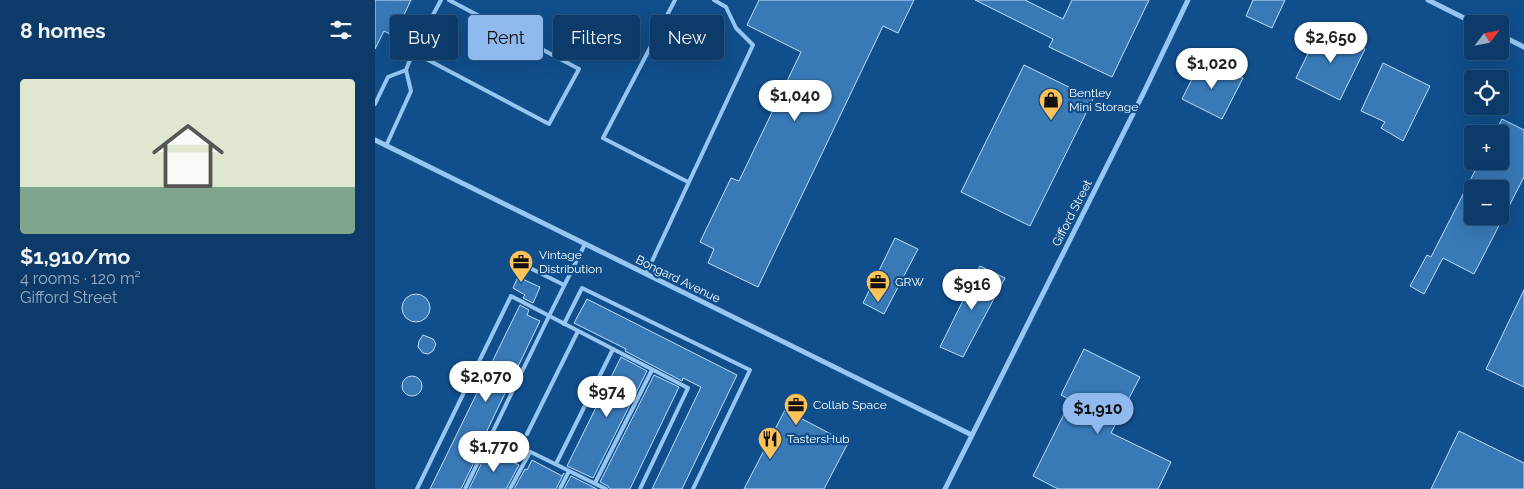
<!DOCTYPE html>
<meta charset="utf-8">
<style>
body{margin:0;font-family:Raleway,sans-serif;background:#15426f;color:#f1f3f6;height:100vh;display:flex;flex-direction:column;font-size:19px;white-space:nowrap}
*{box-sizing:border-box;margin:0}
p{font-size:16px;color:#9aadc0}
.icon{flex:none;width:28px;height:28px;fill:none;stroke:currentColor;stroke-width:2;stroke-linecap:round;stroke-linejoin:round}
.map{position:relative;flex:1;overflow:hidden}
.details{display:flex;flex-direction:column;background:#0c3b69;width:375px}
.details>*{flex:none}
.hud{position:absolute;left:15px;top:15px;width:475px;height:45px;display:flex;gap:10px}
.needle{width:32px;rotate:58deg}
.buttons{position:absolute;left:1089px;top:15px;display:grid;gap:10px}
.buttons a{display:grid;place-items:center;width:45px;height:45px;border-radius:5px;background:#0c3b69;box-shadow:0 5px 20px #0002,0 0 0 1px #2c557d;font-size:25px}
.price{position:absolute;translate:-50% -42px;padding:0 11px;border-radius:18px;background:#fff;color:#222;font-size:16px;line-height:32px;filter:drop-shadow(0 1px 2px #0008)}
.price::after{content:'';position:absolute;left:50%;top:30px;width:15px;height:11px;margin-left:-8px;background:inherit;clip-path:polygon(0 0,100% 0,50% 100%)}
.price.selected{background:#90b9f0;color:#111}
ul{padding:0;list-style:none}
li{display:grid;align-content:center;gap:10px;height:265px;padding:0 20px}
li span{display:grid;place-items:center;height:155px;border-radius:5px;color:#555}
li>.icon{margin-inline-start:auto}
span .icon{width:90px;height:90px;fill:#fffc;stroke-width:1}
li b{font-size:21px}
h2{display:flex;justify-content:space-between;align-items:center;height:60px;padding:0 20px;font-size:21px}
.pill{padding:0 18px;border-radius:5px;background:#0c3b69;box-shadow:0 5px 20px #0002,0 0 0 1px #2c557d;font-size:18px;line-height:45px}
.pill.selected{background:#90b9f0;color:#111}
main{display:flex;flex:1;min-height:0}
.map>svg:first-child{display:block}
.building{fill:#3879b6;stroke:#bddffd;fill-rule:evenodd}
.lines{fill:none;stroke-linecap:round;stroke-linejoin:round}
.lane{stroke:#96c7f2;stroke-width:4}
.street{stroke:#96c7f2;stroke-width:5}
.labels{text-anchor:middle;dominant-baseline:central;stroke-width:4.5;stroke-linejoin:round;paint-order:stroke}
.poi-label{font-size:12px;fill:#fff;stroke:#104f8c;text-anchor:start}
.street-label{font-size:12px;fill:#fff;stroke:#104f8c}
</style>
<main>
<section class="details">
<h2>8 homes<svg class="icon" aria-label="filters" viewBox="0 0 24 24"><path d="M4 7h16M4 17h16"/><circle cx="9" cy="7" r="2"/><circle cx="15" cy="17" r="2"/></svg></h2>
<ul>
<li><span style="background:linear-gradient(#dfe7d0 70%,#7fa58c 0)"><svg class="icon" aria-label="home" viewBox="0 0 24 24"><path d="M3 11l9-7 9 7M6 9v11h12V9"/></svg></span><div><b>$1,910/mo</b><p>4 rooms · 120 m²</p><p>Gifford Street</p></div></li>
</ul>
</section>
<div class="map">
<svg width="1149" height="489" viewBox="0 0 1149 489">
<rect width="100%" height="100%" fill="#104f8c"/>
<path class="building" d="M 0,0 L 36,0 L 19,36 L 9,31 L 0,49 Z
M 384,0 L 539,0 L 523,33 L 508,26 L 383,287 L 333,263 L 339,249 L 325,242 L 356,178 L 364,181 L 426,52 L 372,25 Z
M 600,0 L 650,0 L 688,19 L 697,0 L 774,0 L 737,77 L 674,47 L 678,39 Z
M 878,0 L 910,0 L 897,28 L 871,16 Z
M 946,27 L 990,49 L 965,100 L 921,78 Z
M 825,63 L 868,78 L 847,119 L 807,99 Z
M 1008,63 L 1055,86 L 1028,141 L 1006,128 L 1010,122 L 986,111 Z
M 649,65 L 718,99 L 655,226 L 586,192 Z
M 1127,119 L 1149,130 L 1149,177 L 1099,274 L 1068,258 L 1049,294 L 1035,286 L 1052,255 L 1056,257 L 1105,161 L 1125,161 L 1125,134 L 1119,134 ZM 1098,189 L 1125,189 L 1125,216 L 1098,216 Z
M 520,238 L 543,249 L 509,314 L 488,303 Z
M 605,266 L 630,278 L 588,357 L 565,347 Z
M 143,277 L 165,287 L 158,303 L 148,298 L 150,295 L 138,288 Z
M 1149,290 L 1149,387 L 1111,369 Z
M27 308a14 14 0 1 1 28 0a14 14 0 1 1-28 0Z
M 212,299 L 362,375 L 307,489 L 277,489 L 326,387 L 308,378 L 307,381 L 250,351 L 251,349 L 199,323 Z
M 145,305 L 154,310 L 152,315 L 165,321 L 105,445 L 107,446 L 86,489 L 55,489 Z
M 48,335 L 58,339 L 61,344 L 58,351 L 53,354 L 48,353 L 43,347 L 44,341 Z
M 709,349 L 765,377 L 736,433 L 796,462 L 783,489 L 683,489 L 658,476 L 696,400 L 686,395 Z
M 246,357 L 272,371 L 218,478 L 192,466 Z
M 279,375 L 304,387 L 255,489 L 235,489 L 233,486 L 225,482 Z
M27 386a10 10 0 1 1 20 0a10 10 0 1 1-20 0Z
M 410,410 L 473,443 L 449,489 L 369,489 Z
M 1084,431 L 1149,463 L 1149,489 L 1056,489 Z
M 113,450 L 144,465 L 131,489 L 94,489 Z
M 157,460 L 187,476 L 189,473 L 181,489 L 139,489 L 150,469 L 152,470 Z
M 196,476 L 222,489 L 189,489 Z"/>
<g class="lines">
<path class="lane" d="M 300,0 L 228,138 L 313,182
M 38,52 L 174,124 L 204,69 L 74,0
M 0,104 L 13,77 L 31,70
M 11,146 L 36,91 L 31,70 L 38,52 L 66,0
M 151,266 L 189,285
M 271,274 L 378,45 L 361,28 L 351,7 L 339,0
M 189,324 L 207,288 L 375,370 L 318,489
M 117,433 L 231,489
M 152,434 L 203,331
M 181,464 L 238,349
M 220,483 L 277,370
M 42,489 L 136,296 L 313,388 L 265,489
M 90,489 L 174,316 L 210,244
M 135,489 L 155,452
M 185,489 L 194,471"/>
<path class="street" d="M 1053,0 L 1101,24
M 1125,35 L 1149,47
M 0,140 L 597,435
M 570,489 L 769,92 L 813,0"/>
</g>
<defs>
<symbol id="shop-pin" viewBox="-11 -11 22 30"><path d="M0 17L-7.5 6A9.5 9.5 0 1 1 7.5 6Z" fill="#ffc257" stroke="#104f8c"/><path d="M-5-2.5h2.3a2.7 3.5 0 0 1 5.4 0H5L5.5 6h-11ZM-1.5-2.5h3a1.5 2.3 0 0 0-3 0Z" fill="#111"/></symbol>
<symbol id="office-pin" viewBox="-11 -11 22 30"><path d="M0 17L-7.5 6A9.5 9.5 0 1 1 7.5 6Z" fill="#ffc257" stroke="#104f8c"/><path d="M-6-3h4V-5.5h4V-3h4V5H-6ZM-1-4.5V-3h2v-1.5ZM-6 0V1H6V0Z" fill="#111"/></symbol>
<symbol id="restaurant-pin" viewBox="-11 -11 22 30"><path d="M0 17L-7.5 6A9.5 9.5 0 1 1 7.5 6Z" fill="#ffc257" stroke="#104f8c"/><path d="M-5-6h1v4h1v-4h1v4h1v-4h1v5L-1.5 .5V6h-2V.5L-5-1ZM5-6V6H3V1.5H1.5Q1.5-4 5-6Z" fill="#111"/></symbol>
</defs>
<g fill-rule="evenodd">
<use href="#shop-pin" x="662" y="86" width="28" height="38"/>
<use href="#office-pin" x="132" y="248" width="28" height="38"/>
<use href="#office-pin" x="489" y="268" width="28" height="38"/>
<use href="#office-pin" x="407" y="391" width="28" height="38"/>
<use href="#restaurant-pin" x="381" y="425" width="28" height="38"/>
</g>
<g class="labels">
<g class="poi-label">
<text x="694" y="93">Bentley<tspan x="694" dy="14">Mini Storage</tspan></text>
<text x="164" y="255">Vintage<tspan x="164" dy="14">Distribution</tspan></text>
<text x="520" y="282">GRW</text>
<text x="438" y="405">Collab Space</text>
<text x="412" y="439">TastersHub</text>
</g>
<g class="street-label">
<text transform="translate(697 213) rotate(-63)">Gifford Street</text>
<text transform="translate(303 279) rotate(26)">Bongard Avenue</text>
</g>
</g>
</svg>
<div class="buttons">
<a><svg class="needle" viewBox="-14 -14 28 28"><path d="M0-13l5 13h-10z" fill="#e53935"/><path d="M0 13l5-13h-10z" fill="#9aadc0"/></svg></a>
<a><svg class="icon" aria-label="locate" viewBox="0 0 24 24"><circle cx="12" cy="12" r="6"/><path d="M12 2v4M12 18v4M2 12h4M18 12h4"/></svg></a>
<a>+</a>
<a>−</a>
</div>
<b class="price" style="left:956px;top:64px">$2,650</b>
<b class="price" style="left:837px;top:90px">$1,020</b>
<b class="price" style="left:420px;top:122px">$1,040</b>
<b class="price" style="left:597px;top:311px">$916</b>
<b class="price" style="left:111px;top:403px">$2,070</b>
<b class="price" style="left:232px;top:418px">$974</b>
<b class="price selected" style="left:723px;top:435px">$1,910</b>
<b class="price" style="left:119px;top:473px">$1,770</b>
<div class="hud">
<a class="pill">Buy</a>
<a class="pill selected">Rent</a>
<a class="pill">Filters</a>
<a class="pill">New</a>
</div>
</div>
</main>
